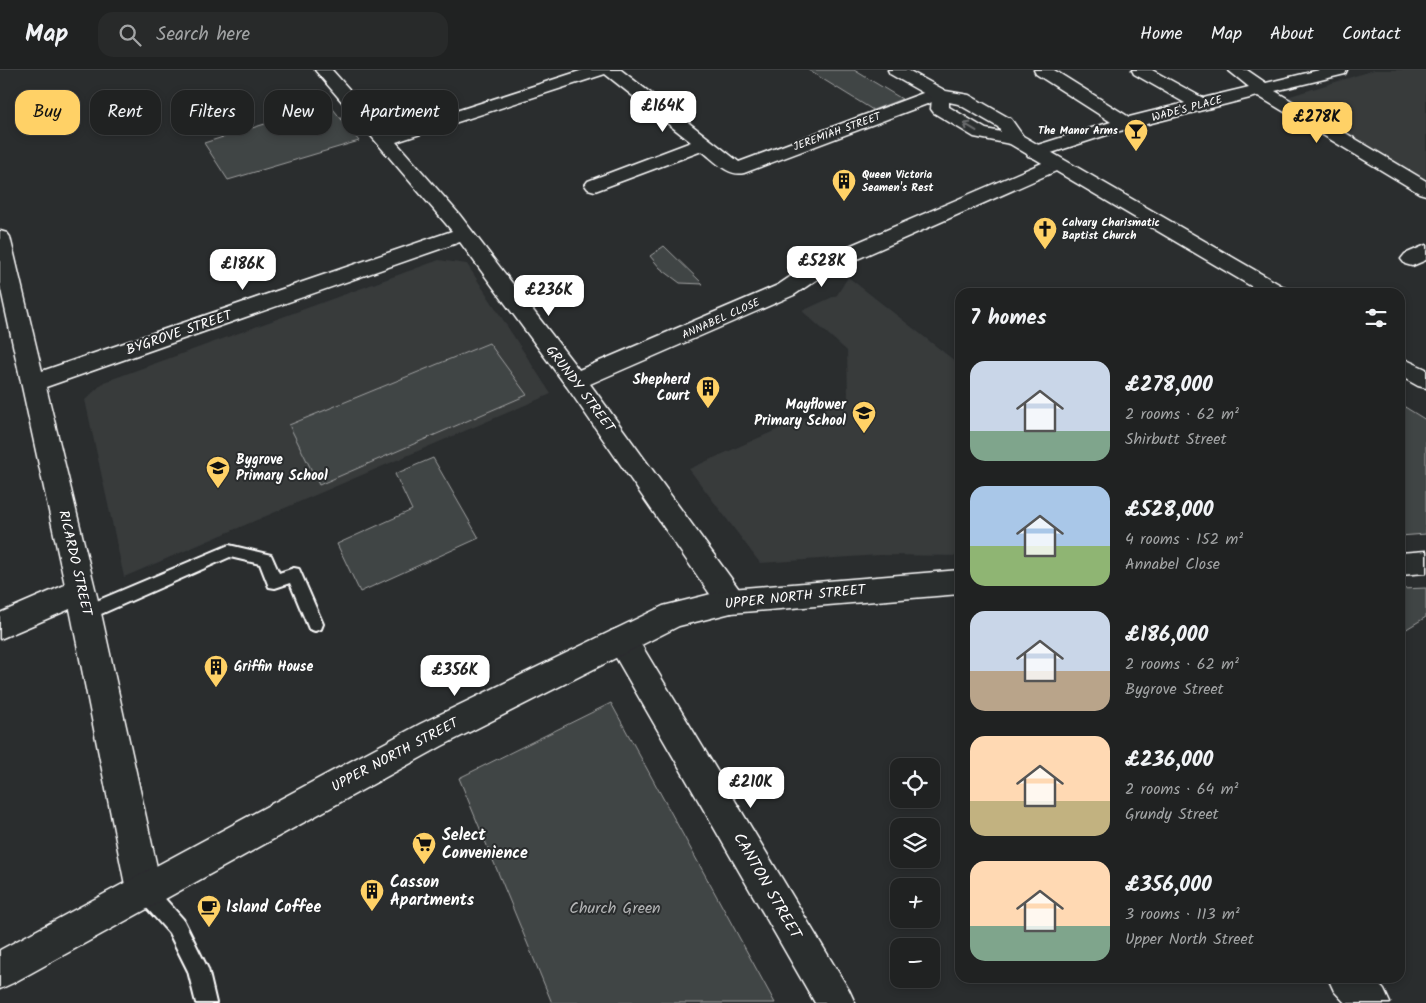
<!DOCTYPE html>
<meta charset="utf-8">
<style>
body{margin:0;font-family:Kalam,sans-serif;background:#282a2a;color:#f1f3f6;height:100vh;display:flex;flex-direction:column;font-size:19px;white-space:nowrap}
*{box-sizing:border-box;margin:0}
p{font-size:16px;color:#a2a4a5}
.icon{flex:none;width:28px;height:28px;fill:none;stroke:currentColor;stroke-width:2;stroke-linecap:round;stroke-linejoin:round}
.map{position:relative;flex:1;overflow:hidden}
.side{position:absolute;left:955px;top:218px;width:450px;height:695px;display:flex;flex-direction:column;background:#202222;border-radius:15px;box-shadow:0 2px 8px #0003,0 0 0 1px #3d3f40}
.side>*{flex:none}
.hud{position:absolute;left:15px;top:20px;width:475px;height:45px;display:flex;gap:10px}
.tools{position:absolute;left:890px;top:688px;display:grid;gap:10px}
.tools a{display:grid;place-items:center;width:50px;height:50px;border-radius:10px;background:#202222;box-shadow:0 2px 8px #0003,0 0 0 1px #3d3f40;font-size:25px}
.price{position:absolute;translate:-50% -42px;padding:0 11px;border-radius:10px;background:#fff;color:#222;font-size:16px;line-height:32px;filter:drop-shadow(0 1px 2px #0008)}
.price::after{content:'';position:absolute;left:50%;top:30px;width:15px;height:11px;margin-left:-8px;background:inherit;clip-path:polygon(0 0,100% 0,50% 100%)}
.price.on{background:#ffd166;color:#111}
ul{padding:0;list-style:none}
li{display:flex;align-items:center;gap:15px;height:125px;padding:0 15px}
li span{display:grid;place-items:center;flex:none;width:140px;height:100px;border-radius:15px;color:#555}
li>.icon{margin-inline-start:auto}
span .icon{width:60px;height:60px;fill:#fffc;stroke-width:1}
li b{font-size:21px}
h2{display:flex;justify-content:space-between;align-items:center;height:60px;padding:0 15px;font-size:21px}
.pill{padding:0 18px;border-radius:15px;background:#202222;box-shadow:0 2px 8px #0003,0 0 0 1px #3d3f40;font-size:18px;line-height:45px}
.pill.on{background:#ffd166;color:#111}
header{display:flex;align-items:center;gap:30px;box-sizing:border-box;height:70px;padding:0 25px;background:#202222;border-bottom:1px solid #3d3f40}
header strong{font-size:24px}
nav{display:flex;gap:28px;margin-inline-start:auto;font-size:18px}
.search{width:350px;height:45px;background:#282a2a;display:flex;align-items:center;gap:12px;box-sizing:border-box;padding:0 18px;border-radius:15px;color:#a2a4a5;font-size:19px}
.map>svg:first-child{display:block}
.built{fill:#373a3b}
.green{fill:#414445;stroke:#a0a2a2}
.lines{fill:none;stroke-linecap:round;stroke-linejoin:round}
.lane-casing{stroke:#fff;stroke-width:4}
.street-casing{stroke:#fff;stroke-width:3}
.secondary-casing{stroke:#fff;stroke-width:3}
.highway-casing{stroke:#fff;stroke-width:3}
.lane{fill:#2a2d2e;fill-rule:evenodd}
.street{fill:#2a2d2e;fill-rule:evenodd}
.secondary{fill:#2a2d2e;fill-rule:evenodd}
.highway{fill:#2a2d2e;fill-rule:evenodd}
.oneway{stroke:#6a6c6d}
.labels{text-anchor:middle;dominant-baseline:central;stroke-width:4;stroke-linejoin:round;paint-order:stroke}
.far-street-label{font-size:11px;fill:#fff;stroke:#2a2d2e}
.far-poi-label{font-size:11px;font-weight:bold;fill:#fff;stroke:#2a2d2e;text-anchor:start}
.street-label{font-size:14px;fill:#fff;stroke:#2a2d2e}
.poi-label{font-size:14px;font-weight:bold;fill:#fff;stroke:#2a2d2e;text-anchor:end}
.near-poi-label{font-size:16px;font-weight:bold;fill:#fff;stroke:#2a2d2e;text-anchor:start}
.near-street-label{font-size:16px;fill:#fff;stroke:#2a2d2e}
.near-park-label{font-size:16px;fill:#b3b4b5;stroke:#2a2d2e}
</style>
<header>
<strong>Map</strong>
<div class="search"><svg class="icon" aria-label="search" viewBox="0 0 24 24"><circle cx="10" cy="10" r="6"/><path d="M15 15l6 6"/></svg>Search here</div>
<nav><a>Home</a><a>Map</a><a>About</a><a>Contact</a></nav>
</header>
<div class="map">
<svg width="1426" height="933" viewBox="0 0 1426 933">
<rect width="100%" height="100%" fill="#2a2d2e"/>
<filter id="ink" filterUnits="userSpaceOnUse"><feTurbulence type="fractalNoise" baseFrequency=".02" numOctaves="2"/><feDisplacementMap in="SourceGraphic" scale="10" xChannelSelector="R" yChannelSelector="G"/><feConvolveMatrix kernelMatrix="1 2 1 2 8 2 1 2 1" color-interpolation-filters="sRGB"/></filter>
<g filter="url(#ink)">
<path class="built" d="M 1374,0 L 1426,0 L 1426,111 L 1287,27 Z
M 439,190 L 467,194 L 551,324 L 124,507 L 85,330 L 104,312 Z
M 848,207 L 960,295 L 960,486 L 880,485 L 760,493 L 689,399 L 848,328 L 847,281 L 802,241 L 837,225 Z"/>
<path class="green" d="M 808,0 L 854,0 L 902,29 L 873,40 Z
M 329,34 L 359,71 L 228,110 L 204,73 Z
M 664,176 L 703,214 L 680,213 L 660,198 L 650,186 Z
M 489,273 L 527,325 L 319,415 L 289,355 Z
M 1400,334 L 1426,350 L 1426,464 L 1400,466 Z
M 433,388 L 479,468 L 360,522 L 337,474 L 412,440 L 395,404 Z
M 1426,518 L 1426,547 L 1400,563 L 1400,519 Z
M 611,633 L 775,933 L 552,933 L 459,708 Z"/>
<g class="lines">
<defs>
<path id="lane" d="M 229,475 L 271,485 L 279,503 L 294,498 L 299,499 L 323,554 L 321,559 L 315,561 L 309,559 L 290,513 L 275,518 L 269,517 L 260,494 L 230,487 L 92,548 L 86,550 L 80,548 L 78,543 L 80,538 Z
M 144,810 L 151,813 L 183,849 L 208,899 L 216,933 L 196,933 L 188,901 L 169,863 L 137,827 L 134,820 L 137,813 Z"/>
<path id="street" d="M 315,0 L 332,0 L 388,63 L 583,0 L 621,0 L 739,92 L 931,20 L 937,19 L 943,20 L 946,24 L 943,28 L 744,103 C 728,107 714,90 702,81 L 595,121 L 588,119 L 585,115 L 588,111 L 691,72 L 605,4 L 396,72 L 459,144 L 579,300 L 778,215 L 812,192 L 1049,90 L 1056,88 L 1063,90 L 1065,94 L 1063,98 L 828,202 L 794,225 L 590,314 L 741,522 L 745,531 L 741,540 L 731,543 L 721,540 L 567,317 L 460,172 L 46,317 L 101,543 L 162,820 L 157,833 L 144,838 L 131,833 L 126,820 L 70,539 L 0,569 L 0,543 L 65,515 L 0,215 L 0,161 L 7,163 L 10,167 L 42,301 L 452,161 Z
M 1034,0 L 1054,0 L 1129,47 L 1185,33 L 1134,4 L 1132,0 L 1152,0 L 1203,28 L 1249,17 L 1228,0 L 1247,0 L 1266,13 L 1319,0 L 1347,0 L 1345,4 L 1275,21 L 1426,111 L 1426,125 L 1419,123 L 1258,26 L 1116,62 L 1042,86 L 1035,88 L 1028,86 L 1026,82 L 1028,78 L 1111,52 L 1036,4 Z
M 1426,175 L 1426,190 L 1412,196 L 1405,194 L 1401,189 L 1405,184 Z
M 622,557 L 633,561 L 849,920 L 855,933 L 815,933 L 611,579 L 607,570 L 611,561 Z
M 1328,908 L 1373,908 L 1384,920 L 1390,933 L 1345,933 L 1334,921 Z"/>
<path id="secondary" d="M 1426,481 L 1426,503 L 1400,505 L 1400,483 Z
M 960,500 L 960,524 L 731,543 L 679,556 L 442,676 L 13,913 L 0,919 L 0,880 L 420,654 L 663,536 L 731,519 Z"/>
<path id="highway" d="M 888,0 L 908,0 L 946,21 L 969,25 L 1011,49 L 1023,66 L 1284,217 L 1287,222 L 1261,222 L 1010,74 L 974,67 L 934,43 L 931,39 L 932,28 L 890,4 ZM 949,32 L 958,34 L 998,57 L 1001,62 L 986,59 L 949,37 Z
M 1400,287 L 1426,299 L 1426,318 L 1418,316 L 1400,306 Z"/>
</defs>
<use href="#lane" class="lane-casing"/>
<use href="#street" class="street-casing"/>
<use href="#secondary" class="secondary-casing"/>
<use href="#highway" class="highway-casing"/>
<use href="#lane" class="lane"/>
<use href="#street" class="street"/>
<use href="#secondary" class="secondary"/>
<use href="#highway" class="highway"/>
</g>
<defs><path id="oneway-shaft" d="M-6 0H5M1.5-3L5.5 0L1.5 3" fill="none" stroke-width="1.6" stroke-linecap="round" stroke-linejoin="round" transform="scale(1.25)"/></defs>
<use class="oneway" href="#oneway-shaft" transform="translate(970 57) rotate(-149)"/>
</g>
<defs>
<symbol id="bar-pin" viewBox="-11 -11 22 30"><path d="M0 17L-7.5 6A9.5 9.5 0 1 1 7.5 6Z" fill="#ffd166" stroke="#2a2d2e"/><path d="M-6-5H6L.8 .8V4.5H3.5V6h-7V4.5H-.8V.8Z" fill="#111"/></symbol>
<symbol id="building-pin" viewBox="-11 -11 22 30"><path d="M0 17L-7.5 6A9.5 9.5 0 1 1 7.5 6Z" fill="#ffd166" stroke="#2a2d2e"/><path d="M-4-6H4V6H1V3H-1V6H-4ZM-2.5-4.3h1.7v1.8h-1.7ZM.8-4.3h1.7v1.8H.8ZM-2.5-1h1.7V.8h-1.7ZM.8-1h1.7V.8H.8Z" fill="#111"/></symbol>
<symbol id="church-pin" viewBox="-11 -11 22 30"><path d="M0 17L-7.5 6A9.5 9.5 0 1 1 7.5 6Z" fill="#ffd166" stroke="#2a2d2e"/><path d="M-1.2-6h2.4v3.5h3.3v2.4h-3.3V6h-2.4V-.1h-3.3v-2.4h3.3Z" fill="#111"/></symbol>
<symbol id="school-pin" viewBox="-11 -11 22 30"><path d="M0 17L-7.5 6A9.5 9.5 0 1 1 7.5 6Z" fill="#ffd166" stroke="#2a2d2e"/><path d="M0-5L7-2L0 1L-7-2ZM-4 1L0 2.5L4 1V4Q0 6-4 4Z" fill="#111"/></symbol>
<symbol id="supermarket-pin" viewBox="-11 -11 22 30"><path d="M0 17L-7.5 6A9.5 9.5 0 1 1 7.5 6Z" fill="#ffd166" stroke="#2a2d2e"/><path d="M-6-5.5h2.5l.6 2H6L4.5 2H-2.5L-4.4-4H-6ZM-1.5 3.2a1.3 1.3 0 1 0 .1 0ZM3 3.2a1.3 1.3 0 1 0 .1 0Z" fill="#111"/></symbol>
<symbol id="cafe-pin" viewBox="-11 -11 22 30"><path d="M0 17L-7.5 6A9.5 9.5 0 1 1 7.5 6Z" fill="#ffd166" stroke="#2a2d2e"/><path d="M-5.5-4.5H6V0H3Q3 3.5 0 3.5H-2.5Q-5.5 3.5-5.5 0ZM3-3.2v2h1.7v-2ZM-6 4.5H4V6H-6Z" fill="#111"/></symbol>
</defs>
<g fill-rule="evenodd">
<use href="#bar-pin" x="1122" y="47" width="28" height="38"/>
<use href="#building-pin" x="830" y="97" width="28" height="38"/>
<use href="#church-pin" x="1031" y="145" width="28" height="38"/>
<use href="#building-pin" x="694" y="304" width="28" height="38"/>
<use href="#school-pin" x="850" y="329" width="28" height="38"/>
<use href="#school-pin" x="204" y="384" width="28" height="38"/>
<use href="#building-pin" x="202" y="583" width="28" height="38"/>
<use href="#supermarket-pin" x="410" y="760" width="28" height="38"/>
<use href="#building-pin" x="358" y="807" width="28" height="38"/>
<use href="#cafe-pin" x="195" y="823" width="28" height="38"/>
</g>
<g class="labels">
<g class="far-street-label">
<text transform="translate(1187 39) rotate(-15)">WADE'S PLACE</text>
<text transform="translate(837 62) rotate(-20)">JEREMIAH STREET</text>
<text transform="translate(721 249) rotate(-24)">ANNABEL CLOSE</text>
</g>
<g class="far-poi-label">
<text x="1118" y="61" text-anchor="end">The Manor Arms</text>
<text x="862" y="105">Queen Victoria<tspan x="862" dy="13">Seamen's Rest</tspan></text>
<text x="1062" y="153">Calvary Charismatic<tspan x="1062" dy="13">Baptist Church</tspan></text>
</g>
<g class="street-label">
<text transform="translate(179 263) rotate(-19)">BYGROVE STREET</text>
<text transform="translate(580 319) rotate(53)">GRUNDY STREET</text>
<text transform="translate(75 493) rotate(77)">RICARDO STREET</text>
<text transform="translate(795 527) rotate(-6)">UPPER NORTH STREET</text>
<text transform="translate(395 685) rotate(-28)">UPPER NORTH STREET</text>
</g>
<g class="poi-label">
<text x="690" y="310">Shepherd<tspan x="690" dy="16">Court</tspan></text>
<text x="846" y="335">Mayflower<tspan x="846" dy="16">Primary School</tspan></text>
<text x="236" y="390" text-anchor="start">Bygrove<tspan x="236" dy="16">Primary School</tspan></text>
<text x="234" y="597" text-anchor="start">Griffin House</text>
</g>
<g class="near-poi-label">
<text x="442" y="765">Select<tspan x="442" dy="18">Convenience</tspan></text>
<text x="390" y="812">Casson<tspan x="390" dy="18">Apartments</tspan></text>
<text x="226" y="837">Island Coffee</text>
</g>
<g class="near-street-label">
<text transform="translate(767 816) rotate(60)">CANTON STREET</text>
</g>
<g class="near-park-label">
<text x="615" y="838">Church Green</text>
</g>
</g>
</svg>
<div class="tools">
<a><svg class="icon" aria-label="locate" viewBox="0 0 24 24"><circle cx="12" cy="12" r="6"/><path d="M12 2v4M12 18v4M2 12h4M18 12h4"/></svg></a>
<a><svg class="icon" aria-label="layers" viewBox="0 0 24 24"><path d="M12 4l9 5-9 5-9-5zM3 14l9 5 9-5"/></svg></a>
<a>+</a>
<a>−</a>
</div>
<b class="price" style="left:663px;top:63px">£164K</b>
<b class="price on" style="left:1317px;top:74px">£278K</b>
<b class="price" style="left:822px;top:218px">£528K</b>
<b class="price" style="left:243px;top:221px">£186K</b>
<b class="price" style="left:549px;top:247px">£236K</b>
<b class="price" style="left:455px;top:627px">£356K</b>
<b class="price" style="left:751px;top:739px">£210K</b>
<div class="hud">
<a class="pill on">Buy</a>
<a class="pill">Rent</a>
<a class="pill">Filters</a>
<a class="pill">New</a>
<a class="pill">Apartment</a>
</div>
<section class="side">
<h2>7 homes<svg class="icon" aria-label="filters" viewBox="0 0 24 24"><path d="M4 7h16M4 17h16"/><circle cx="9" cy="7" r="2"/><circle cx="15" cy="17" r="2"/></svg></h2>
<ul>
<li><span style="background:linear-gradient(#c9d6e8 70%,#7fa58c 0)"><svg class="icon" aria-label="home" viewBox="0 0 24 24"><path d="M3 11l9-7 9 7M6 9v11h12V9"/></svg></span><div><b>£278,000</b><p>2 rooms · 62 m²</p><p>Shirbutt Street</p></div></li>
<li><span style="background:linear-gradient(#a9c7e8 60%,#8fb573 0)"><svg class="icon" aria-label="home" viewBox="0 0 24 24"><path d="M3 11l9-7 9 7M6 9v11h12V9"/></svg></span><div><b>£528,000</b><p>4 rooms · 152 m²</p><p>Annabel Close</p></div></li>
<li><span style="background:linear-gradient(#c9d6e8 60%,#b9a48a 0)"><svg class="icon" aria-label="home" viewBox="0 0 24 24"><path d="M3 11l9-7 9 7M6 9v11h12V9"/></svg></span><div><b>£186,000</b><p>2 rooms · 62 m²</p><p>Bygrove Street</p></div></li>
<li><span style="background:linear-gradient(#ffd9b3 65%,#c2b280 0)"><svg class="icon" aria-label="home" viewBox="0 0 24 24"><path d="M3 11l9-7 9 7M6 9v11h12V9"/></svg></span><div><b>£236,000</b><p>2 rooms · 64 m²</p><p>Grundy Street</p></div></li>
<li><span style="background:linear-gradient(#ffd9b3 65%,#7fa58c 0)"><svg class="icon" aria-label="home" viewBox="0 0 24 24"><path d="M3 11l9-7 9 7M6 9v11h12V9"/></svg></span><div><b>£356,000</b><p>3 rooms · 113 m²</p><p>Upper North Street</p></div></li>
</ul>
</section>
</div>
